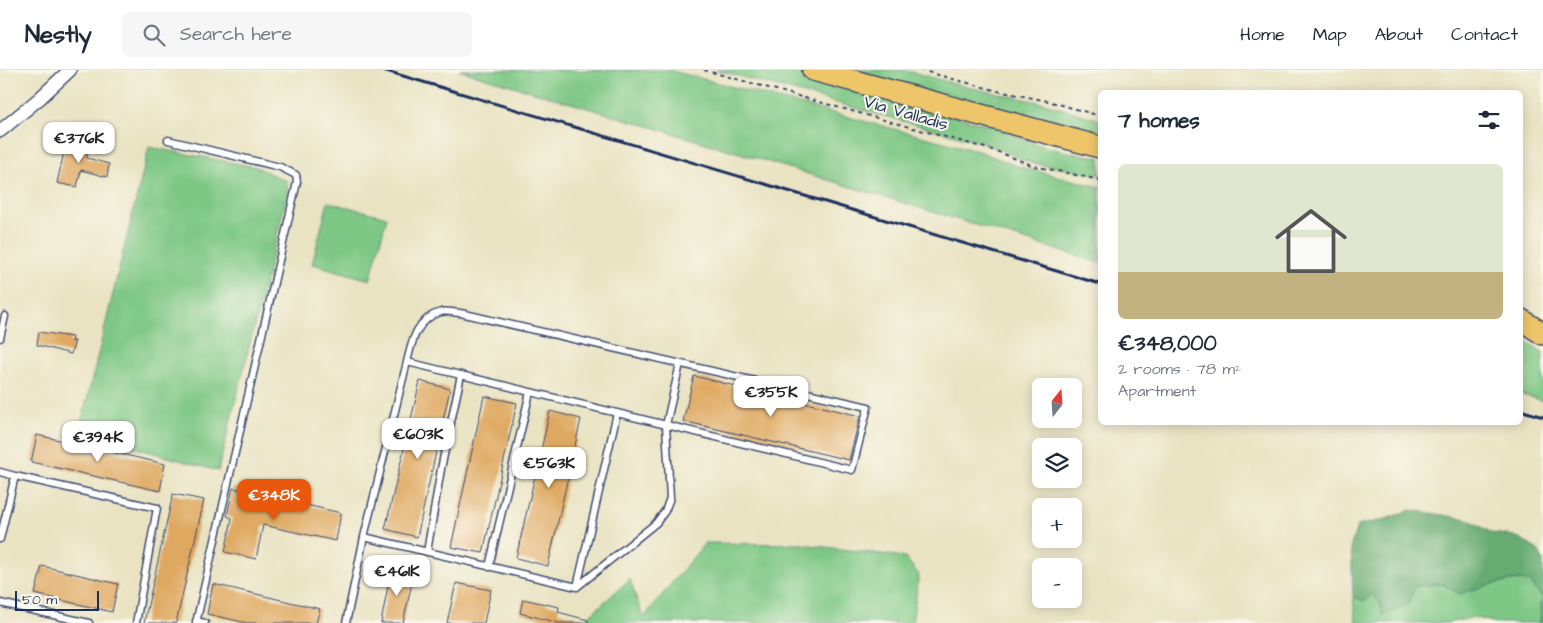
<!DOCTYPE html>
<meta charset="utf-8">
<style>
body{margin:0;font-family:"Architects Daughter",sans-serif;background:#f6f6f7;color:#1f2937;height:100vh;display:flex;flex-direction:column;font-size:19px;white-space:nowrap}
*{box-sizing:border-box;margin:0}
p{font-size:16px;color:#747a83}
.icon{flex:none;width:28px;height:28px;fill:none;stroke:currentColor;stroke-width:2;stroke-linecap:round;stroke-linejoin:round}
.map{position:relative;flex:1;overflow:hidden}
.drawer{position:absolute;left:1098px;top:20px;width:425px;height:335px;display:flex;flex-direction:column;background:#fff;border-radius:8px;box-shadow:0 2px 12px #0003}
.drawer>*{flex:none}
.needle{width:32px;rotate:17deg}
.tools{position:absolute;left:1032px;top:308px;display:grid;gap:10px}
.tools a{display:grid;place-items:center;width:50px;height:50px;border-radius:8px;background:#fff;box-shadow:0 2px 12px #0003;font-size:25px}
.scale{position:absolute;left:15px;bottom:12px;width:84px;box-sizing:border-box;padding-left:5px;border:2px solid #1b2f5e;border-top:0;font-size:14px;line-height:18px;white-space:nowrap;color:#1b2f5e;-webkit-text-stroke:4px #fbf7ec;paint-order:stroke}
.price{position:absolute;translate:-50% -42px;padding:0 11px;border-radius:10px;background:#fff;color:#222;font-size:16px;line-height:32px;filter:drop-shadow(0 1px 2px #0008)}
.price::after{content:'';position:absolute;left:50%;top:30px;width:15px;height:11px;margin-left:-8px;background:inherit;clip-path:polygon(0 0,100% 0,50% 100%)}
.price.on{background:#ea580c;color:#fff}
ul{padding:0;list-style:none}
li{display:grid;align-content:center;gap:10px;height:265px;padding:0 20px}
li+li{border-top:1px solid #e0e1e3}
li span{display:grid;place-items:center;height:155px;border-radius:8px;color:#555}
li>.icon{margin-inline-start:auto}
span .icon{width:90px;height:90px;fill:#fffc;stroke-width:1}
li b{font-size:21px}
h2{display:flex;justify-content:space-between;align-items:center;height:60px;padding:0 20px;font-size:21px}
header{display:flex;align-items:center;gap:30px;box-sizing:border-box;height:70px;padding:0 25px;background:#fff;border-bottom:1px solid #e0e1e3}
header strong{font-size:24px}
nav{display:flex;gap:28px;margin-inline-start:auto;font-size:18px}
.search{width:350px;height:45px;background:#f6f6f7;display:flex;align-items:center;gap:12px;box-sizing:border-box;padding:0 18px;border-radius:8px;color:#747a83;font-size:19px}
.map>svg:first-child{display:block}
.green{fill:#7ec885;stroke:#4c7c72}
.forest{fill:#66ac72;stroke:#406e68}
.building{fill:#dfa861}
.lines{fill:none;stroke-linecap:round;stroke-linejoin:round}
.service-casing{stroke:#3a4a6d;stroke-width:9}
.minor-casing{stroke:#3a4a6d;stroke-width:15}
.trunk-casing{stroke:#3a4a6d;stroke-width:24}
.path{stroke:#3a4a6d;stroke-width:2;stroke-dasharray:4 4;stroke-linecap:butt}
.service{stroke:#fff;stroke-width:6}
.minor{stroke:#fff;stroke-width:12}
.trunk{stroke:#eec569;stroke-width:21}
.rail{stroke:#1b2f5e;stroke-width:3}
.labels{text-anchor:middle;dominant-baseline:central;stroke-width:4;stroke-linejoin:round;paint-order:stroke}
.street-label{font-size:18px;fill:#1b2f5e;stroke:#fbf7ec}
</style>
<header>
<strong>Nestly</strong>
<div class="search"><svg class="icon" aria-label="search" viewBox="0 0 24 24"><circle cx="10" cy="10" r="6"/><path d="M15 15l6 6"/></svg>Search here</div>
<nav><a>Home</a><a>Map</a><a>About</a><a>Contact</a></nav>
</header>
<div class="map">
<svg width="1543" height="553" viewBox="0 0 1543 553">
<rect width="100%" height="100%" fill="#fbf7ec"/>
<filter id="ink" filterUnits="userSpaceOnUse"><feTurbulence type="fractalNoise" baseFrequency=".02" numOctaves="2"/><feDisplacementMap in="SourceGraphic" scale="10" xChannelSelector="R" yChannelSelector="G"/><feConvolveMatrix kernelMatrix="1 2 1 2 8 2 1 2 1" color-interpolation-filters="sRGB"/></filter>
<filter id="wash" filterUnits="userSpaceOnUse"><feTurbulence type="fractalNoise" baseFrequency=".0096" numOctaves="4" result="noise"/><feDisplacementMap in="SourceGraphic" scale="20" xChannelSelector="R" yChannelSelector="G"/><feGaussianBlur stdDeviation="1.12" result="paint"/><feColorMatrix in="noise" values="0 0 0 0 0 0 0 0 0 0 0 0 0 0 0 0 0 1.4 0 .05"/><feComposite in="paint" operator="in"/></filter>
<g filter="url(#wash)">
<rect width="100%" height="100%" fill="#e9e3c2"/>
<path class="green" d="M 459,0 L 669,0 L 978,81 L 1017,96 L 1100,117 L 1100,193 L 736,82 Z
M 716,0 L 783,0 L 1002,59 C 1034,76 1064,83 1100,87 L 1100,105 L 1031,93 L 984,73 Z
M 844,0 L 904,0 L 972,18 L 1044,33 L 1100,50 L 1100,67 L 1076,56 L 1042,46 L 1002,43 Z
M 149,77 L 256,97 L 287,111 L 287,125 L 218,401 L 79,362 Z
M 328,132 L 387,147 L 370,210 L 312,194 Z
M 1520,269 L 1543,282 L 1543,331 L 1520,324 Z
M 705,473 L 801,474 L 905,487 L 919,505 L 912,553 L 596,553 L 592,549 L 588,553 L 581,553 L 630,509 L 643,548 Z
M 1521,510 L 1530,512 L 1542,528 L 1540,553 L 1496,553 L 1474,547 L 1448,553 L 1356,553 L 1353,527 L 1364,531 L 1372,524 L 1380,533 L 1382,544 L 1416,516 L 1442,514 L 1461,523 L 1490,514 Z"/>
<path class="forest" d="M 1411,440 L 1468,449 L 1492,463 L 1515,466 L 1538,480 L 1543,490 L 1543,553 L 1540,553 L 1542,528 C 1539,523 1534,515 1530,512 C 1517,505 1474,519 1460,524 L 1442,514 L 1416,516 L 1408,534 L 1395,541 L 1382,545 L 1380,533 L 1372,524 L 1365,531 L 1353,527 L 1351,475 L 1357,456 L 1386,449 Z"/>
<g id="blocks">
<path class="building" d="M 67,69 L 88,75 L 87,88 L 109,94 L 107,107 L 81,100 L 77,117 L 57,113 Z
M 39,262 L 72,267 L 71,272 L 75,271 L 71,284 L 37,275 Z
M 694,306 L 860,346 L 849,390 L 683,351 Z
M 420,311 L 450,319 L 417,467 L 385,459 Z
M 484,326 L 517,333 L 483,483 L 451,477 Z
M 550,341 L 581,349 L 548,496 L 516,488 Z
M 37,365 L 165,394 L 160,421 L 31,392 Z
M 233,418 L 341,443 L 336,471 L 263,455 L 256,489 L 225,482 L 232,448 L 227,446 Z
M 173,424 L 204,430 L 176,553 L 144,553 Z
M 42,496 L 118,514 L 112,542 L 35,524 Z
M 391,499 L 414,504 L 403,553 L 381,553 Z
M 456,513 L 491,520 L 484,553 L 447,553 Z
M 213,514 L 320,539 L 316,553 L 247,553 L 207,544 Z
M 523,529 L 559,537 L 558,542 L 588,550 L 588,553 L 559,553 L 520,543 Z"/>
</g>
</g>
<g filter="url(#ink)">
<use href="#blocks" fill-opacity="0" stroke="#3a4a6d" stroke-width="1"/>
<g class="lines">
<defs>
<path id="service" d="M 168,70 L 280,97 L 296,105 L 297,112 L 196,553
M 0,268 L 5,246
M 0,402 L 15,406 L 0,469
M 15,406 L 157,438 L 136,553
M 364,467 L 577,517 L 656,453 L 665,441 L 670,428 L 666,355 L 680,294
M 427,482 L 441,399 L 461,305
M 489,497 L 530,322
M 577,517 L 617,343
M 0,533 L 89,553
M 196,551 L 205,553
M 346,553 L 364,467 L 407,292 C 412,271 416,249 441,242 C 447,240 458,243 465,244 L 868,337 L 852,400 L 407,292"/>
<path id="minor" d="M 0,61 L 40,28 L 70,0"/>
<path id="trunk" d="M 813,0 L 1100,77
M 1520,249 L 1543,264"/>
</defs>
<use href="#service" class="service-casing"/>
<use href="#minor" class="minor-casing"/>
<use href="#trunk" class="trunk-casing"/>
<path class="path" d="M 704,0 L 996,81 L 1034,96 L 1100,110
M 920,0 L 998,21 L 1048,31 L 1100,46"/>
<use href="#service" class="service"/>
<use href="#minor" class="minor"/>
<use href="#trunk" class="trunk"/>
<path class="rail" d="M 383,0 L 1100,214
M 1520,340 L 1543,347"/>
</g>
</g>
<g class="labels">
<g class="street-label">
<text transform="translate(906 43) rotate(16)">Via Valladis</text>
</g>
</g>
</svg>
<div class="tools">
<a><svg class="needle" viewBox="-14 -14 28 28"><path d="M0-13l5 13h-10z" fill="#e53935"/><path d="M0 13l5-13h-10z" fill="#747a83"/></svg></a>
<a><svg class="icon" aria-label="layers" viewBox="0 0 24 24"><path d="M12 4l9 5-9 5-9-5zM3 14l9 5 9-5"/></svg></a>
<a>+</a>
<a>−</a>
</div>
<div class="scale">50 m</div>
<b class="price" style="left:79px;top:94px">€376K</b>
<b class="price" style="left:771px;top:348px">€355K</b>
<b class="price" style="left:418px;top:390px">€603K</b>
<b class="price" style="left:98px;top:393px">€394K</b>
<b class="price" style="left:549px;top:419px">€563K</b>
<b class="price on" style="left:274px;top:451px">€348K</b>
<b class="price" style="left:397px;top:527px">€461K</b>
<section class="drawer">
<h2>7 homes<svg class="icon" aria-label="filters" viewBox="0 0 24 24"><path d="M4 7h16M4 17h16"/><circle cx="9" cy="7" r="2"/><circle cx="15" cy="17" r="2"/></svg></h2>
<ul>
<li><span style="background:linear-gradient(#dfe7d0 70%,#c2b280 0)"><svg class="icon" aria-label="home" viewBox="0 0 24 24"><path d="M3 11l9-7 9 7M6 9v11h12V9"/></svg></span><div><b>€348,000</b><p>2 rooms · 78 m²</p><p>Apartment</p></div></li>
</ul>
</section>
</div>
